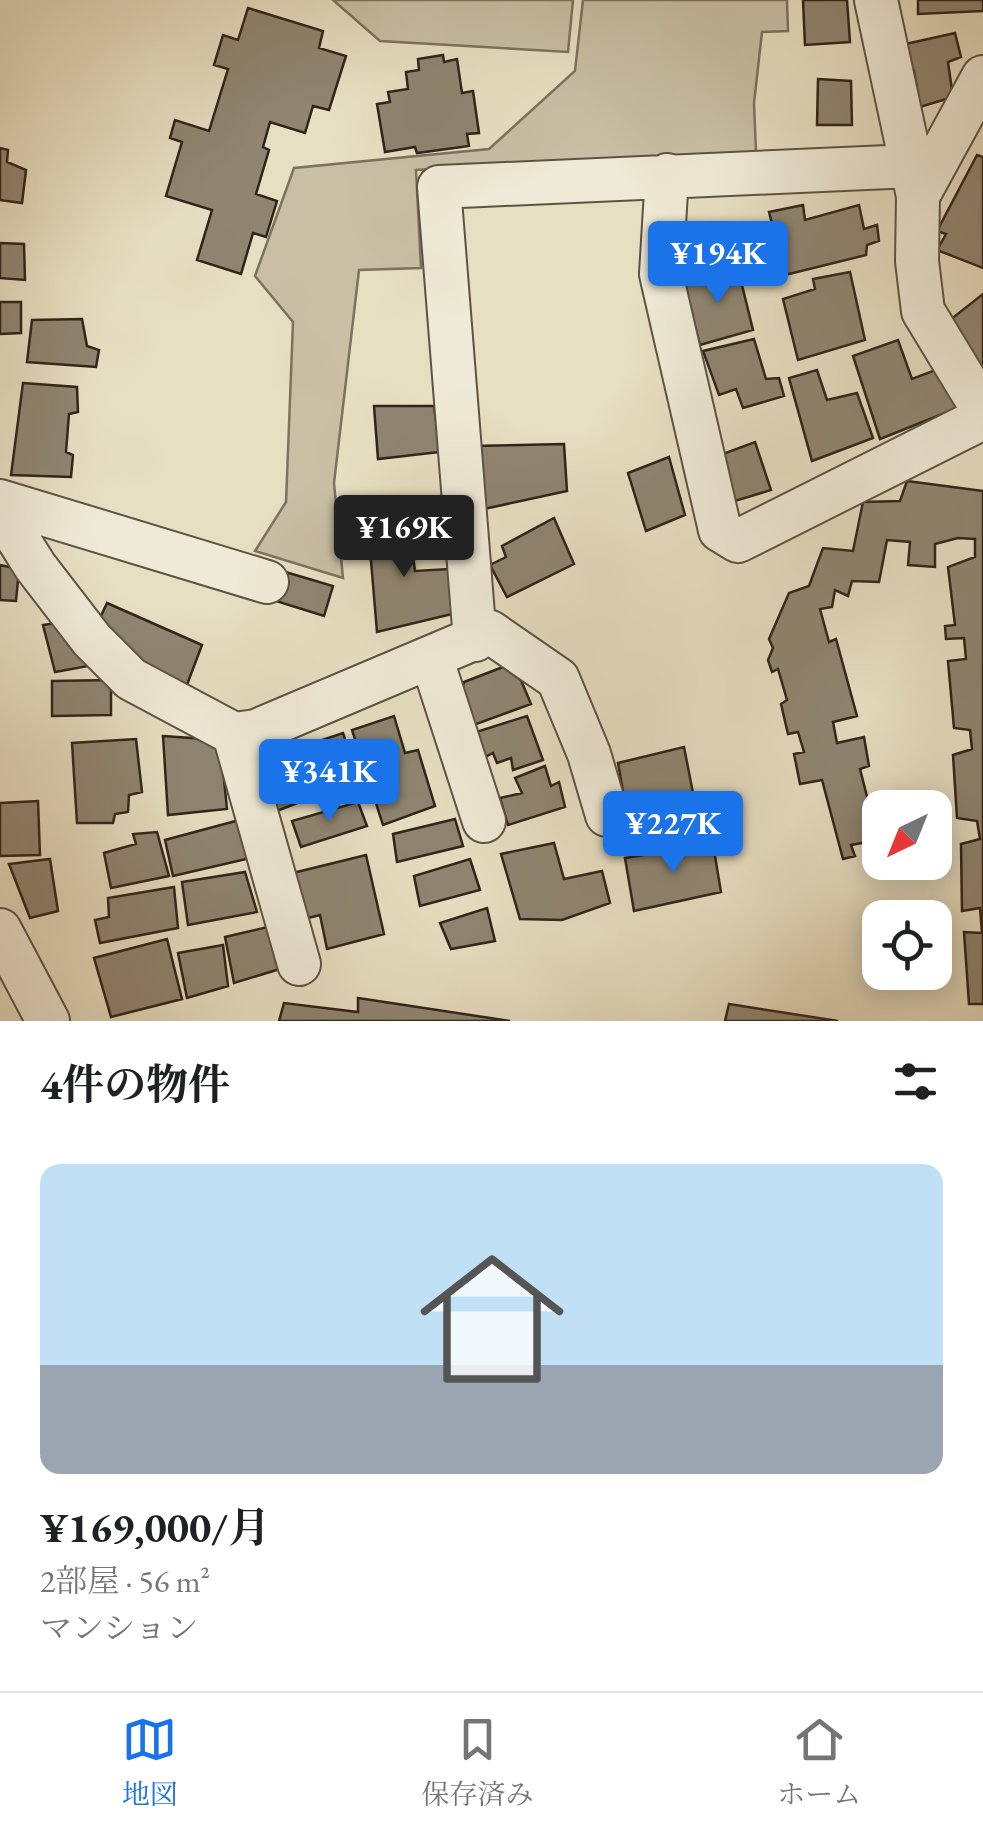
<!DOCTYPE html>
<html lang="ja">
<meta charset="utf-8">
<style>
body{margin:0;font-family:"EB Garamond","Noto Serif JP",serif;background:#f6f6f6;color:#202124;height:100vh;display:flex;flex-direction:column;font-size:38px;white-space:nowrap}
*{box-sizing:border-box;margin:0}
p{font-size:32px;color:#757577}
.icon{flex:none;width:55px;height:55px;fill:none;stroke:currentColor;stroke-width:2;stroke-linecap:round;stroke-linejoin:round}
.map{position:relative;height:1021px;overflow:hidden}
.sheet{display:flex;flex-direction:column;background:#fff;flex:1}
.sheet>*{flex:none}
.needle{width:65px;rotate:223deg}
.tools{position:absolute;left:862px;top:790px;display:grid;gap:20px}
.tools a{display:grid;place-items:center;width:90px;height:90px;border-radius:20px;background:#fff;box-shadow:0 5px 25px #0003;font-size:50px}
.price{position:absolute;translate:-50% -85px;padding:0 22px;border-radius:10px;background:#1a73e8;color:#fff;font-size:32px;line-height:65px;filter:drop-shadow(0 2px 5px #0008)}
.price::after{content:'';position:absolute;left:50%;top:60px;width:30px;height:22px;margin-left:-15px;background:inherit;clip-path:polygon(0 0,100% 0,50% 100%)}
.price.on{background:#222;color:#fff}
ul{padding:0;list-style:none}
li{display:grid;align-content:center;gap:20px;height:530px;padding:0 40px}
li+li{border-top:2px solid #e0e0e0}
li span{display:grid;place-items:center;height:310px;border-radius:20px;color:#555}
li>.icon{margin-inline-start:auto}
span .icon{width:180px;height:180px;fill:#fffc;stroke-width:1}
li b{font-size:42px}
h2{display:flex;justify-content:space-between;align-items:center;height:120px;padding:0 40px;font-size:42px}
.dock{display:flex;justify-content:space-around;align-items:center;height:140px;border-top:2px solid #e0e0e0;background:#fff;font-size:28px;color:#757577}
.dock a{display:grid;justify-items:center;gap:5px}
.dock .on{color:#1a73e8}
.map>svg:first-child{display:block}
.green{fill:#c8bfa5;stroke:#7c7260;stroke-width:2.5}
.building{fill:#8f8571;stroke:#2f241a;stroke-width:2.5}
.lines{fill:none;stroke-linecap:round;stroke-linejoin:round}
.minor-casing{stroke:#5d5344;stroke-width:46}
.minor{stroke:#efead7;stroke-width:42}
</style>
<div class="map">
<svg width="983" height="1021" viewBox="0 0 983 1021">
<rect width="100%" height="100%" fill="#e7dfc2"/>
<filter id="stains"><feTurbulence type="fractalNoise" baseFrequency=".002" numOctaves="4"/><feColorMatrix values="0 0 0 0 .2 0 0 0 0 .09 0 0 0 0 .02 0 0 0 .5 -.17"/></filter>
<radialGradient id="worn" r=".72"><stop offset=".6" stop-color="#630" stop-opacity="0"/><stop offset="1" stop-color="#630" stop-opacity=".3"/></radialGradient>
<path class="green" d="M 333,0 L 573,0 L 568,52 L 380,41 Z
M 583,0 L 787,0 L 788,31 L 762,32 L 754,103 L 756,152 L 416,170 L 421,268 L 359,270 L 334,483 L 343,578 L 255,551 L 286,502 L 293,322 L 255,276 L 294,168 L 489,149 L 575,71 Z"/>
<path class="building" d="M 803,0 L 847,0 L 850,42 L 805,45 Z
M 918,0 L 983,0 L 983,11 L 918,14 Z
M 248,8 L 323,31 L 319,48 L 346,56 L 329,110 L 313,106 L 305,133 L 270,122 L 263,147 L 269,150 L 256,194 L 277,201 L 266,237 L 253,233 L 241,274 L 197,260 L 212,210 L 166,196 L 182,142 L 170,138 L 175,120 L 209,131 L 228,69 L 214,65 L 223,35 L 238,40 Z
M 955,33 L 961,57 L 948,62 L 953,97 L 920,107 L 914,71 L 905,74 L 901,45 Z
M 443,55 L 444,62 L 457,59 L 462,93 L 473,91 L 479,133 L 467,134 L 469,146 L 417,153 L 415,147 L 385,152 L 377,104 L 390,102 L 388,92 L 408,89 L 406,72 L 419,70 L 418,59 Z
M 818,79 L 851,81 L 852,125 L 817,125 Z
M 0,148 L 8,150 L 7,162 L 26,170 L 22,203 L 0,200 Z
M 977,155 L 983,157 L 983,268 L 937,250 L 946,234 L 937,231 Z
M 803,205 L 805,220 L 859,205 L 864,229 L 877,225 L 879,241 L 867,245 L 866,255 L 785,275 L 769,212 Z
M 0,243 L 24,244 L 25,280 L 0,278 Z
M 725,267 L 728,277 L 739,273 L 753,330 L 700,345 L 683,282 Z
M 850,272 L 865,340 L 798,360 L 783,299 L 815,289 L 813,279 Z
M 983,294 L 983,375 L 945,324 Z
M 0,302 L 21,302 L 21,333 L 0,334 Z
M 82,319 L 87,346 L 99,350 L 96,367 L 27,362 L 32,320 Z
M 754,339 L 766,379 L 779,378 L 784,396 L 743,408 L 736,389 L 719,395 L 703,351 Z
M 898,340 L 912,379 L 946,366 L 965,405 L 880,439 L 853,356 Z
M 817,370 L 827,400 L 857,393 L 873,438 L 812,461 L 789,378 Z
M 23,383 L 77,387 L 78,412 L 69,414 L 66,452 L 73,455 L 71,477 L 11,475 Z
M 374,406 L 434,406 L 440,452 L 378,459 Z
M 755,442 L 771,490 L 735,501 L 720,455 Z
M 564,444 L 567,491 L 484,509 L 474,446 Z
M 669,457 L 685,515 L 646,531 L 628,473 Z
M 907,481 L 983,491 L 983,1004 L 969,1004 L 964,932 L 982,933 L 980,908 L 962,911 L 961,844 L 980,839 L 977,821 L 957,818 L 953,755 L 972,749 L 970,730 L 954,728 L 948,661 L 966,659 L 964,638 L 946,639 L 945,626 L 955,625 L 948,567 L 975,557 L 975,539 L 958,538 L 935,544 L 935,567 L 908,565 L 910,542 L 887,540 L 879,582 L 852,581 L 848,596 L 835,590 L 832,607 L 820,609 L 829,642 L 836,639 L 857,716 L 833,722 L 837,743 L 864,737 L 869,766 L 860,769 L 878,840 L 851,845 L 855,856 L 843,859 L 822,780 L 800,784 L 794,754 L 804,752 L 798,732 L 788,734 L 781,704 L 787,700 L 778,669 L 772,672 L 768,660 L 773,648 L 769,639 L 789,593 L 809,586 L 823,548 L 853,551 L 863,502 L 900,501 Z
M 554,518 L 574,564 L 507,597 L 490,565 L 506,557 L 502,546 Z
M 418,523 L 419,536 L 411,540 L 415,571 L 449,569 L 452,614 L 377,632 L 368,525 Z
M 0,565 L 19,569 L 16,601 L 0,600 Z
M 272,568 L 333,586 L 324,616 L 263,597 Z
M 107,603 L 202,645 L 185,690 L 94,631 Z
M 62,622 L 94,665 L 55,672 L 43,625 Z
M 503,667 L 521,680 L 531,704 L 471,726 L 461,695 L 464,682 Z
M 111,680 L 111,715 L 52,716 L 52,681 Z
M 394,716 L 405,753 L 418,750 L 435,806 L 383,825 L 352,730 Z
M 527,716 L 543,760 L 513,770 L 511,758 L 497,763 L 493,753 L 481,759 L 473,733 Z
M 343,733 L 361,787 L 323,799 L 304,746 Z
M 163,736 L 220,740 L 227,809 L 168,815 Z
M 292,737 L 313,797 L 274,812 L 253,748 Z
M 136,739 L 142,792 L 129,795 L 128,812 L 115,814 L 113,823 L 77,823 L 72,743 Z
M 684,747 L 694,798 L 627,814 L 618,763 Z
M 545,766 L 551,786 L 559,782 L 565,807 L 508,825 L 500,798 L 522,793 L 515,778 Z
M 38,801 L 40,855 L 0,856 L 0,803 Z
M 358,802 L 367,826 L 301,847 L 292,821 Z
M 243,819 L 255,857 L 173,876 L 165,840 Z
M 455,819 L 463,846 L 397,862 L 393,834 Z
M 157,832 L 169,876 L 111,888 L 104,853 L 136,844 L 133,834 Z
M 554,843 L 564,879 L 602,871 L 610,903 L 562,920 L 520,919 L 501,854 Z
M 713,844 L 721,892 L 634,911 L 625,858 Z
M 366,855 L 384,934 L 327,949 L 320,915 L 308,918 L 293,873 Z
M 50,859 L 58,911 L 30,918 L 9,864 Z
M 470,859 L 480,890 L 420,906 L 414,876 Z
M 245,872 L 257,912 L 188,925 L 182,882 Z
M 174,887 L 178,928 L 100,943 L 95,920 L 109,917 L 108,898 Z
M 487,908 L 495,941 L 451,949 L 440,923 Z
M 276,925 L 283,968 L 234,983 L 225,937 Z
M 167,939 L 182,999 L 111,1017 L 94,958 Z
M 223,945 L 228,986 L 187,998 L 178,953 Z
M 358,998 L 510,1021 L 279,1021 L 284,1003 L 358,1012 Z
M 729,1004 L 838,1021 L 725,1021 Z"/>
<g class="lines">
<defs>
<path id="minor" d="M 876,0 L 918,196 L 917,261 L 923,311 L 983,410
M 667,175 L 661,274 L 720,530 L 738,541 L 983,418
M 918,196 L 983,77
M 0,501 L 267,582
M 0,510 L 35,566 L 92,640 L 131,679 L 234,734 L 256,731 L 490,632 L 558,679 L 589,754 L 607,815
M 475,640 L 439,187 L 911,166
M 431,657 L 484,821
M 234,734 L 299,964
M 0,930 L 48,1021"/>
</defs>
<use href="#minor" class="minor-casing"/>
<use href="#minor" class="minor"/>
</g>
<rect width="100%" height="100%" filter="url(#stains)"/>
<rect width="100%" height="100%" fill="url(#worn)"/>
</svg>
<div class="tools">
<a><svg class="needle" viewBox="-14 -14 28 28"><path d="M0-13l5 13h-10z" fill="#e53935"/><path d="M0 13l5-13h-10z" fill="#757577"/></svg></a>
<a><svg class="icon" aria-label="locate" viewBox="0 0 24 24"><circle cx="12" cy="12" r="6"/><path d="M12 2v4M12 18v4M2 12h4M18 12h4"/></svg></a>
</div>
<b class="price" style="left:718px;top:306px">¥194K</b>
<b class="price on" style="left:404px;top:580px">¥169K</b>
<b class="price" style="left:329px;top:824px">¥341K</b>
<b class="price" style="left:673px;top:876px">¥227K</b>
</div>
<section class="sheet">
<h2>4件の物件<svg class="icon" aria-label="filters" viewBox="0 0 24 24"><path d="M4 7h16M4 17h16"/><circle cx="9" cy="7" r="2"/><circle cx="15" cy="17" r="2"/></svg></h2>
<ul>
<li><span style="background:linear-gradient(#bfe0f5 65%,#9aa5b1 0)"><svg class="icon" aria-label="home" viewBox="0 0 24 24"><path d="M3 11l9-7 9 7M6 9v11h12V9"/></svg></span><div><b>¥169,000/月</b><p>2部屋 · 56 m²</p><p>マンション</p></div></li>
</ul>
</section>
<nav class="dock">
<a class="on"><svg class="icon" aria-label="map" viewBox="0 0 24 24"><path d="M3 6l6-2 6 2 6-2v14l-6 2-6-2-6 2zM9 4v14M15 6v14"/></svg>地図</a>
<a><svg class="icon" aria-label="saved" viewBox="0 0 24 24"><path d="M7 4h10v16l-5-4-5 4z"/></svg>保存済み</a>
<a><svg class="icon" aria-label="home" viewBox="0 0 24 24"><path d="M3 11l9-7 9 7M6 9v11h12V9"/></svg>ホーム</a>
</nav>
